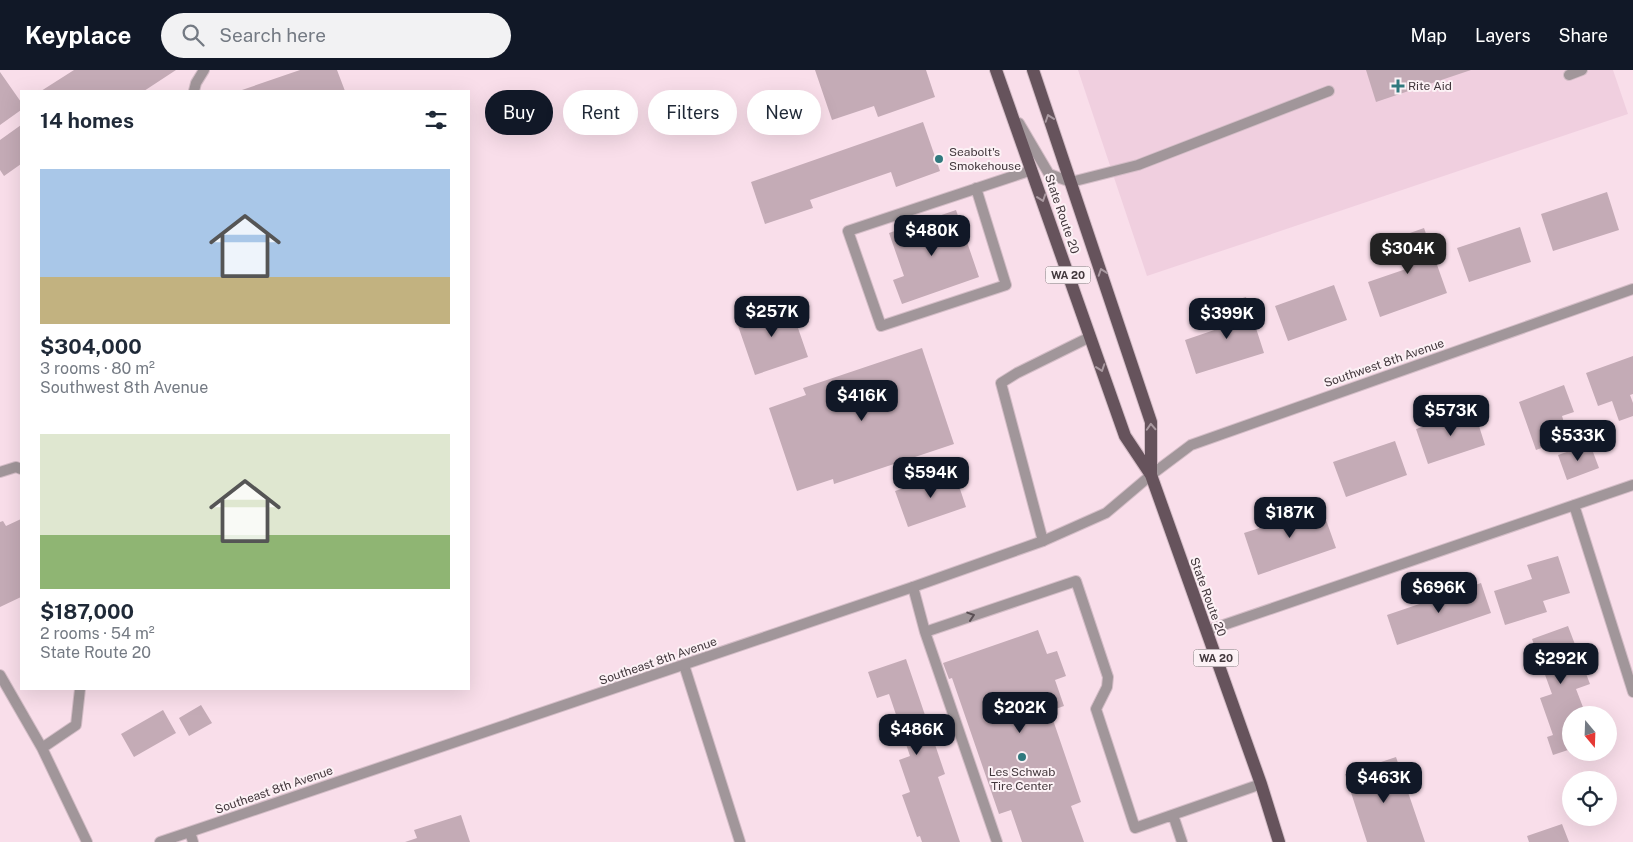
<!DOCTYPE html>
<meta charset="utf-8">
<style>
body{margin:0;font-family:"Public Sans",sans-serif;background:#f2f2f3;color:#1f2937;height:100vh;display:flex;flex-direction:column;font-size:19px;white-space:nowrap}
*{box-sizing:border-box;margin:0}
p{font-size:16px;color:#747a83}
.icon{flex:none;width:28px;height:28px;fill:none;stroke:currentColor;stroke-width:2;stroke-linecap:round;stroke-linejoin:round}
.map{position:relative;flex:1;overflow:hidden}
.side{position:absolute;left:20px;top:20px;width:450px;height:600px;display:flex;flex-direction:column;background:#fff;border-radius:0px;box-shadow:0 5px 20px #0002}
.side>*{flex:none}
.top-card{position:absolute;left:485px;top:20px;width:475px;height:45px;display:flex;gap:10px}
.needle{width:32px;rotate:161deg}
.buttons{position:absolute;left:1562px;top:636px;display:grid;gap:10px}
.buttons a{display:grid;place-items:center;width:55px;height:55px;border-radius:50%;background:#fff;box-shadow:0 5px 20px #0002;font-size:25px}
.price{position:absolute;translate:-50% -42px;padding:0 11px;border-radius:10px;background:#111827;color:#fff;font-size:16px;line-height:32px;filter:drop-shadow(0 1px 2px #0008)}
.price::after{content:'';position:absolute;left:50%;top:30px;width:15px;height:11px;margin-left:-8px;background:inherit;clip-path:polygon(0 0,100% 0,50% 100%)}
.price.on{background:#222;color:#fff}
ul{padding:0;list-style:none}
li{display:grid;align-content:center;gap:10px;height:265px;padding:0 20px}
li span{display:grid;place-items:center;height:155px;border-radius:0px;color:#555}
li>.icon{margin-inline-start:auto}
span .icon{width:90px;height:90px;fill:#fffc;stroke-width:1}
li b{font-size:21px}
h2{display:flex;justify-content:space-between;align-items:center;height:60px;padding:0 20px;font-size:21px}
.chip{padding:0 18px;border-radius:22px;background:#fff;box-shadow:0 5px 20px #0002;font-size:18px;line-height:45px}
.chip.on{background:#111827;color:#fff}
header{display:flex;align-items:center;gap:30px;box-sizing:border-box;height:70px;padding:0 25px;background:#111827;color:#fff}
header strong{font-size:24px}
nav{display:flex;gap:28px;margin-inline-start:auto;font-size:18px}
.search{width:350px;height:45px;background:#f2f2f3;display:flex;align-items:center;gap:12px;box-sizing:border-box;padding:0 18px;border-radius:28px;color:#747a83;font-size:19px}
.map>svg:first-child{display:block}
.built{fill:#f0cfdf}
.building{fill:#c4abb6}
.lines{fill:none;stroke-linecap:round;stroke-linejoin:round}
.lane-casing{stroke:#d4bdc7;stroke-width:12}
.street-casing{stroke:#d4bdc7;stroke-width:12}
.primary-casing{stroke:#d4bdc7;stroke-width:14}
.lane{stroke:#a1969a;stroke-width:10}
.street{stroke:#a1969a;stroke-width:10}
.primary{stroke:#66535c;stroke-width:12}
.oneway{stroke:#aa9aa1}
.oneway2{stroke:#5a4f54}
.poi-dot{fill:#30797e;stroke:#fcf1f5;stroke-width:2}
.labels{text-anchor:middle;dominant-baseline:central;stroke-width:4;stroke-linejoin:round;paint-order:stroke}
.shield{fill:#fcf1f5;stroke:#7a6f74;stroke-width:1}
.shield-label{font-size:11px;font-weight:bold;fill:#42373c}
.poi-label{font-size:12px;fill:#42373c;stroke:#fcf1f5;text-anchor:start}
.street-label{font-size:12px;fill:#42373c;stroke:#fcf1f5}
</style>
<header>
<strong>Keyplace</strong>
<div class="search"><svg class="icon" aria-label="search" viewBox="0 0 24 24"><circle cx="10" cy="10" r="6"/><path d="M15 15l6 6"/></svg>Search here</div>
<nav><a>Map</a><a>Layers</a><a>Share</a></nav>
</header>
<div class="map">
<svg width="1633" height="772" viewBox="0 0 1633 772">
<rect width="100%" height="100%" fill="#f9deea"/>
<path class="built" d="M 1078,0 L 1613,0 L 1628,44 L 1147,206 Z"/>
<path class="building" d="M 74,0 L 176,0 L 144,21 L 41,21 Z
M 300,0 L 337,0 L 345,21 L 239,21 Z
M 815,0 L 926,0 L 935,27 L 878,47 L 874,36 L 832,50 Z
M 1366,0 L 1471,0 L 1376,32 Z
M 0,2 L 21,32 L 21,40 L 0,55 Z
M 923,52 L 940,101 L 896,117 L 891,102 L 810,130 L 813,138 L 765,154 L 751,112 Z
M 21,55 L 21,94 L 4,106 L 0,100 L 0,70 Z
M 1607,122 L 1619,160 L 1553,181 L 1541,144 Z
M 956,140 L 979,207 L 902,234 L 893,210 L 904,206 L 889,163 Z
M 1520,157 L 1531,192 L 1469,212 L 1457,178 Z
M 1424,158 L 1447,223 L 1380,247 L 1368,212 L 1406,199 L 1402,187 L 1386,193 L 1379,174 Z
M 1334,215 L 1347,250 L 1288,271 L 1275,236 Z
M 1246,227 L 1264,283 L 1196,304 L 1185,270 L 1229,255 L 1223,234 Z
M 789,232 L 808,287 L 755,305 L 736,250 Z
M 922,278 L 954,374 L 834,414 L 833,409 L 797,421 L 769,338 L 806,325 L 803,318 Z
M 1633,286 L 1633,324 L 1630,325 L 1633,333 L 1633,346 L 1619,351 L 1612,331 L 1598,336 L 1586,303 Z
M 1564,315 L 1574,342 L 1562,346 L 1569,368 L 1536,380 L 1519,332 Z
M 1474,340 L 1485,375 L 1428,394 L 1416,359 Z
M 1395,371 L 1407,405 L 1346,427 L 1333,392 Z
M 1590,374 L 1599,398 L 1567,410 L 1558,385 Z
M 954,401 L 966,437 L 908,457 L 895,421 Z
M 1315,432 L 1321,448 L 1325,447 L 1336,478 L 1258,505 L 1244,463 L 1281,451 L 1278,445 Z
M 21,449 L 21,527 L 0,537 L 0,452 L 3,451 L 6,456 Z
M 1558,486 L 1570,523 L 1543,531 L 1547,542 L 1505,555 L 1494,521 L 1532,509 L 1527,495 Z
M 1481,513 L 1491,543 L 1397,575 L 1387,545 Z
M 1568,556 L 1590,614 L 1576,619 L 1586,645 L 1571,645 L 1571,679 L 1553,685 L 1547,667 L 1553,665 L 1540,628 L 1552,624 L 1532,569 Z
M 1038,560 L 1047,584 L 1057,581 L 1066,606 L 1055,610 L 1064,636 L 1050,641 L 1081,732 L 1071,736 L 1084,772 L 1022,772 L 1011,740 L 999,744 L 952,608 L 949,609 L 943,593 Z
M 906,589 L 945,704 L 938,707 L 960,772 L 922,772 L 920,766 L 917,767 L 902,725 L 910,722 L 899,690 L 910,686 L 889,624 L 877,628 L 868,602 Z
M 201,635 L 212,653 L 189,666 L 179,648 Z
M 163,640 L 176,663 L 134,687 L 121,664 Z
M 1396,687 L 1425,772 L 1367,772 L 1345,704 Z
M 461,745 L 470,772 L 405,772 L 417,768 L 414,760 Z
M 1562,754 L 1569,772 L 1529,772 L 1527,766 Z"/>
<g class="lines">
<defs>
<path id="lane" d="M 1569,5 L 1582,0
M 194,21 L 196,13 L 204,0
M 1019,53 L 1049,104 L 1071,112 L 1138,95 L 1329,21
M 976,118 L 1006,215 L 881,256 L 848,161 L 1032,100
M 0,402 L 16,397 L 21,399
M 1574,435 L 1633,622
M 1043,471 L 1001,313 L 1017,303 L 1090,267
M 913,517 L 925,562 L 997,772
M 1206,561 L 1633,415
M 925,562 L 1076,511 L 1108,607 L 1107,617 L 1096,639 L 1135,758 L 1261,714
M 684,595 L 740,772
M 0,605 L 42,678
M 80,619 L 76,655 L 42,678 L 87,772
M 1173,745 L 1182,772"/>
<path id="street" d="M 190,762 L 193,772
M 160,772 L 913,517 L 1043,471 L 1106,443 L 1151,405 L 1191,375 L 1633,219"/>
<path id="primary" d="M 996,0 L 1125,366 L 1151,405 L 1261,714 L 1279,772
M 1033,0 L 1151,352 L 1151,405"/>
</defs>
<use href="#lane" class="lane-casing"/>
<use href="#street" class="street-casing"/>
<use href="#primary" class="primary-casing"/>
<use href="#lane" class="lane"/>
<use href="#street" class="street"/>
<use href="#primary" class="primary"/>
</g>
<defs><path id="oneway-chevron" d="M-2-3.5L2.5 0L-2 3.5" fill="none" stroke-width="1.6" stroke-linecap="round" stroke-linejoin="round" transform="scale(1.25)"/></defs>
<g class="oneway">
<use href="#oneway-chevron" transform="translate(1049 48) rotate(-109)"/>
<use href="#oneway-chevron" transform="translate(1042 128) rotate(71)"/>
<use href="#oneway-chevron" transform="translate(1102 202) rotate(-109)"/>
<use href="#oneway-chevron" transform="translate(1101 298) rotate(71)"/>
<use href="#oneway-chevron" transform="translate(1151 357) rotate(-93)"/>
</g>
<use class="oneway2" href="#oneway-chevron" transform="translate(971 546) rotate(-18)"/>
<g class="poi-dot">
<path d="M1395.5 8.5h5v5h5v5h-5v5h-5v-5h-5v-5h5z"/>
<circle cx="939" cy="89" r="5"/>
<circle cx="1022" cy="687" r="5"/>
</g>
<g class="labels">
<g class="shield">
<rect x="1045.5" y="196.5" width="45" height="17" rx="4"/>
<rect x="1193.5" y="579.5" width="45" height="17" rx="4"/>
</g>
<g class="shield-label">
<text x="1068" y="205">WA 20</text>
<text x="1216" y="588">WA 20</text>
</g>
<g class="poi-label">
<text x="1408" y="16">Rite Aid</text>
<text x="949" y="82">Seabolt's<tspan x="949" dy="14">Smokehouse</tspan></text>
<text x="1022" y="702" text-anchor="middle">Les Schwab<tspan x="1022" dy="14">Tire Center</tspan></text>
</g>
<g class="street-label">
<text transform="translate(1062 144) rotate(71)">State Route 20</text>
<text transform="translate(1384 293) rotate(-19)">Southwest 8th Avenue</text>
<text transform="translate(1208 527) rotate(70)">State Route 20</text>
<text transform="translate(658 591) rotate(-19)">Southeast 8th Avenue</text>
<text transform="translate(274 720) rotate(-19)">Southeast 8th Avenue</text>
</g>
</g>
</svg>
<div class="buttons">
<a><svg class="needle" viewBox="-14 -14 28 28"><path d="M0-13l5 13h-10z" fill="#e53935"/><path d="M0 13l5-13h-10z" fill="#747a83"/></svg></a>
<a><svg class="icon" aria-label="locate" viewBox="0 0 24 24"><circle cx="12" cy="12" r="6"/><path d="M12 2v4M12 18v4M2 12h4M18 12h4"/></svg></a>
</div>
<b class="price" style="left:932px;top:187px">$480K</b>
<b class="price on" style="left:1408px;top:205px">$304K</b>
<b class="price" style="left:772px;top:268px">$257K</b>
<b class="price" style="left:1227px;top:270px">$399K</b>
<b class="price" style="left:862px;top:352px">$416K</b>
<b class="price" style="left:1451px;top:367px">$573K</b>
<b class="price" style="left:1578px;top:392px">$533K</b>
<b class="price" style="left:931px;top:429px">$594K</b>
<b class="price" style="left:1290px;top:469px">$187K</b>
<b class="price" style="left:1439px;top:544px">$696K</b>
<b class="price" style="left:1561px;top:615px">$292K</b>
<b class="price" style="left:1020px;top:664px">$202K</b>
<b class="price" style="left:917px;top:686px">$486K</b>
<b class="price" style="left:1384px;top:734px">$463K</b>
<div class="top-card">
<a class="chip on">Buy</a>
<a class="chip">Rent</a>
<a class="chip">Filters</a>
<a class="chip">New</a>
</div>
<section class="side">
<h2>14 homes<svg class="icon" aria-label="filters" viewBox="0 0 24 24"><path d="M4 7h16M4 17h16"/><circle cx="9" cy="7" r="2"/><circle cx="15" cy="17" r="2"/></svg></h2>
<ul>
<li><span style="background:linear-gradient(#a9c7e8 70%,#c2b280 0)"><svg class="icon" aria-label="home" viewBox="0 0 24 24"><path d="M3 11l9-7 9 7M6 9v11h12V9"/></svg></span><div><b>$304,000</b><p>3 rooms · 80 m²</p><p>Southwest 8th Avenue</p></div></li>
<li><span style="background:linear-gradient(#dfe7d0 65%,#8fb573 0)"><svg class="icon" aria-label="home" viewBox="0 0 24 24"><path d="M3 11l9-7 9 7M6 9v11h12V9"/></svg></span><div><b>$187,000</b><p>2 rooms · 54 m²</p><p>State Route 20</p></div></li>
</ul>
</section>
</div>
